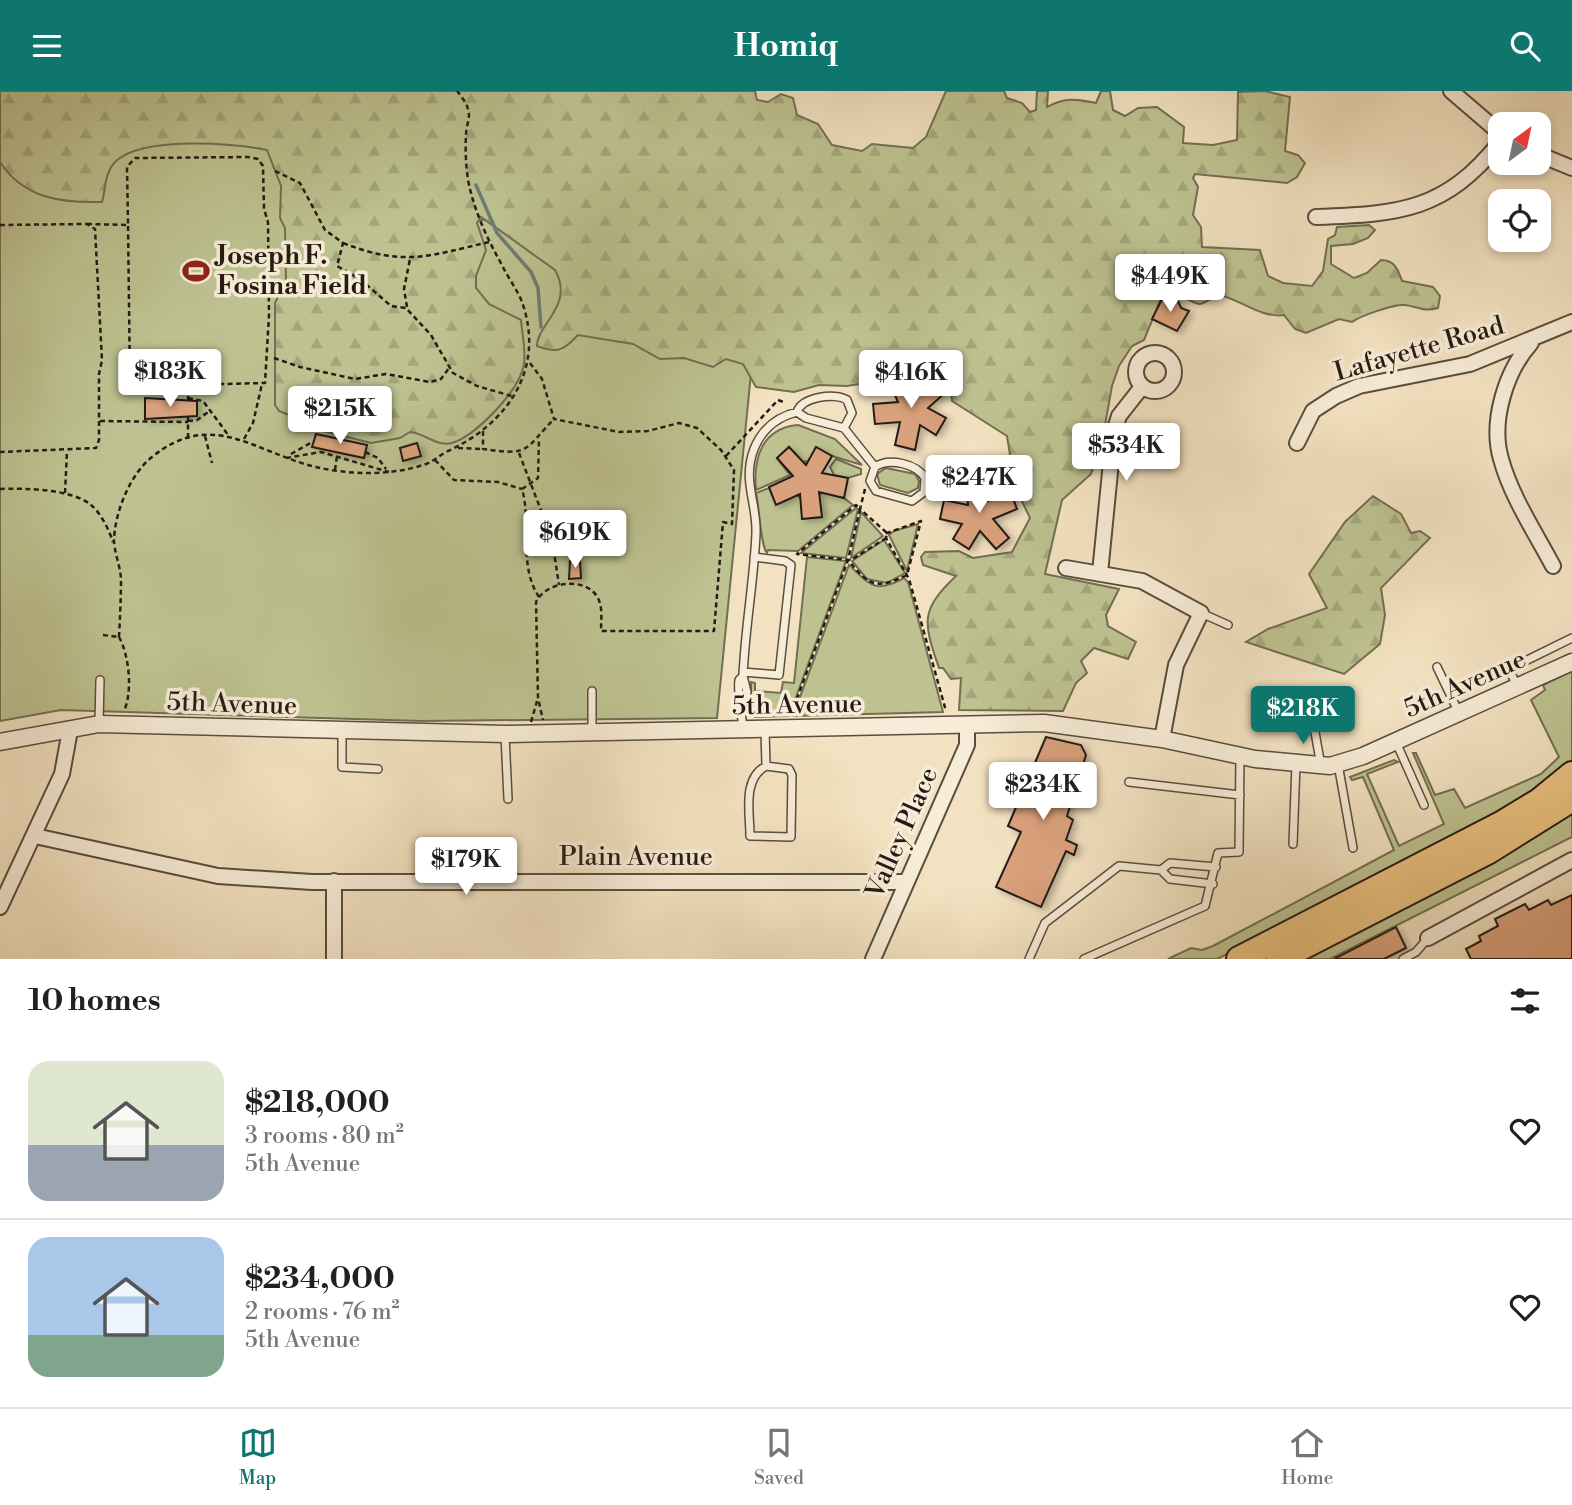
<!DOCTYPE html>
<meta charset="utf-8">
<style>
body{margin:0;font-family:"Libre Bodoni",serif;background:#f2f2f2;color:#202124;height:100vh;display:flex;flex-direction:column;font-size:26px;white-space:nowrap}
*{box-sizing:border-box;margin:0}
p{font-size:23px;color:#757577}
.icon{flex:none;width:38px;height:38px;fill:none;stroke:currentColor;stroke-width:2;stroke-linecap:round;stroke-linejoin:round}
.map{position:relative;height:868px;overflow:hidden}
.drawer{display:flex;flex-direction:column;background:#fff;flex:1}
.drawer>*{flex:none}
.needle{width:46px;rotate:33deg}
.buttons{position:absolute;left:1488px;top:21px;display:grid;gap:14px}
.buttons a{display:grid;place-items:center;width:63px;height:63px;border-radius:14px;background:#fff;box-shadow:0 4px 10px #0003;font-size:35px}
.price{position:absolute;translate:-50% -60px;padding:0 16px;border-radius:7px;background:#fff;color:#222;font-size:23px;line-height:46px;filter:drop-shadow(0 2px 4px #0008)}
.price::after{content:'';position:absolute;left:50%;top:42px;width:21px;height:16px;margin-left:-10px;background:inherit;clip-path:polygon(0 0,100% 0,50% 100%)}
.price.on{background:#0f766e;color:#fff}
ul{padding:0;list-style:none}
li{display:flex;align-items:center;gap:21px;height:175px;padding:0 28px}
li+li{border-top:2px solid #e0e0e0}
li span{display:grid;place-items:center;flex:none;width:196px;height:140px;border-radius:21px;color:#555}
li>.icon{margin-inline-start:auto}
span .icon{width:84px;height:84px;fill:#fffc;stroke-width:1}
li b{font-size:30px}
h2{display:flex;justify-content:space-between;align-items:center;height:84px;padding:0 28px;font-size:30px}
header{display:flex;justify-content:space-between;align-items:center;height:91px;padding:0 28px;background:#0f766e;color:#fff;font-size:32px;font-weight:700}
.dock{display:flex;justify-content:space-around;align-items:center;height:98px;border-top:2px solid #e0e0e0;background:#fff;font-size:19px;color:#757577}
.dock a{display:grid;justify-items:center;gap:4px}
.dock .on{color:#0f766e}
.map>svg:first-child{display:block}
.green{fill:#bec291;stroke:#726e52;stroke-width:2}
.forest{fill:url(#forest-firs);stroke:#726e52;stroke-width:2}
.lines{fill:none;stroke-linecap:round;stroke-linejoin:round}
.stream{stroke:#6c7d73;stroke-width:3.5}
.building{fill:#d9a17b;stroke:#261b14;stroke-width:2;filter:url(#shadow)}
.service-casing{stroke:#594d3f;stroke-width:10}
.minor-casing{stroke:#594d3f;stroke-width:18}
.tertiary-casing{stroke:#594d3f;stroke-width:19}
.motorway-casing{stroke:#261b14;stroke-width:28}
.path{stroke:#261b14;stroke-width:2.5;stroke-dasharray:5 3.5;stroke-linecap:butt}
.service{stroke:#f7ecd7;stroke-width:7}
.minor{stroke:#f7ecd7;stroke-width:14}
.tertiary{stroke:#f7ecd7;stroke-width:16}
.motorway{stroke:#eac180;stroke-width:24}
.labels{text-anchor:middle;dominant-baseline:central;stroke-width:7;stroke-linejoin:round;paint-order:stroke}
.poi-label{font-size:26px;font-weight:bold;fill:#261b14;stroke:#f7ecd7;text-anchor:start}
.street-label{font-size:26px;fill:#261b14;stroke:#f7ecd7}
</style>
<header><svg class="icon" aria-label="menu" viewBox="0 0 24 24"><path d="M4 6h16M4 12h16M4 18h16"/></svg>Homiq<svg class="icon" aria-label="search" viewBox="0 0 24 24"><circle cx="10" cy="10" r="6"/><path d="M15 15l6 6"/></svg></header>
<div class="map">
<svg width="1572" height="868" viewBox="0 0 1572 868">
<defs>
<pattern id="forest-firs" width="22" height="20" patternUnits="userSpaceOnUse" patternTransform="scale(1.75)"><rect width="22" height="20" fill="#bec291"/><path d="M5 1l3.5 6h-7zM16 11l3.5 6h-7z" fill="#a3a67c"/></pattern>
<filter id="shadow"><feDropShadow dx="4" dy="2.5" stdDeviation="3.5" flood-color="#0004"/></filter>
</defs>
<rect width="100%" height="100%" fill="#f3e2c1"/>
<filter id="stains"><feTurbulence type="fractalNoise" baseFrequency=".00286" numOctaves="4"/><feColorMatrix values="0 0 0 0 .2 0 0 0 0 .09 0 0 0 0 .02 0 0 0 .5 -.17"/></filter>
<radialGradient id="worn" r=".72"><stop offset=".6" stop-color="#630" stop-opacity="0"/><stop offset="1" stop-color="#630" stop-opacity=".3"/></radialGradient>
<path class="green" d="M 0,0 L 327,0 L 406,126 L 765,140 L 717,627 L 422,630 L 61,619 L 0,630 Z
M 798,334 L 835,348 L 862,374 L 832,365 L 816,356 L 810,370 L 802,371 L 789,356 L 777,367 L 790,384 L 756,399 C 753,367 762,337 798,334 Z
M 836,368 L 861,378 L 861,383 L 848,387 L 834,384 L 830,376 Z
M 886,377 L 915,383 L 919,390 L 918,397 L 908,402 L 880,394 L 877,383 Z
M 769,397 L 776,413 L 794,403 L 802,408 L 802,428 L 821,426 L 817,406 L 824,400 L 844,407 L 853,414 L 798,460 L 768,459 L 767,462 C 761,457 759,414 756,402 Z
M 856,417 L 858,418 L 846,467 L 801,462 Z
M 861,421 L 883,445 L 851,467 Z
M 918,433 L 907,480 L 889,444 L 894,440 Z
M 884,449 L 905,482 L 887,492 L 867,488 L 852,470 Z
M 807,466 L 846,470 L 789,625 L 755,626 L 751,622 L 751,591 L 755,592 L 755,600 L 781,602 L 783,591 L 794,592 Z
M 849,474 C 869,492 873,504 904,487 L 908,491 L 943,621 L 793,625 Z
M 1572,580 L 1572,671 L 1524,708 L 1385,783 L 1350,797 L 1332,811 L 1217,868 L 1168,868 L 1191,857 L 1202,859 L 1213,855 L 1394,759 L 1363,686 L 1352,689 L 1350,686 L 1394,669 L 1398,671 L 1367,683 L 1399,755 L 1444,733 L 1413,662 L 1416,662 L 1435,704 L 1454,698 L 1465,717 L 1541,683 L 1559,666 L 1531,609 L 1545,599 L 1543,594 Z
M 1572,719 L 1572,746 L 1330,868 L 1294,868 Z"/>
<path class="forest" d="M 0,0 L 755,0 L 757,9 L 768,11 L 781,3 L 793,7 L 797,24 L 818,33 L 832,54 L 862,60 L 872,53 L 913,57 L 926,46 L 946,0 L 1004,0 L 1007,7 L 1022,12 L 1030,21 L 1036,19 L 1037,0 L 1048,0 L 1047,16 C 1065,6 1077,8 1096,12 L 1101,0 L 1110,0 L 1113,19 L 1125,25 L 1138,17 L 1157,16 L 1184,36 L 1183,52 L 1213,54 L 1237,49 L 1238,1 L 1265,0 L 1290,6 L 1285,60 L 1298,64 L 1305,72 L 1297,86 L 1287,92 L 1195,83 L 1193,87 L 1198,96 L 1193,124 L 1201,136 L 1202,156 L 1260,159 L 1268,185 L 1283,192 L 1312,195 L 1323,180 L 1328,148 L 1335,144 L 1337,136 L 1369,134 L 1375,139 L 1368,147 L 1353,153 L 1331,155 L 1331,173 L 1354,187 L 1367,182 L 1381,169 C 1395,169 1398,179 1402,190 L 1433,196 L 1440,205 L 1438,217 C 1424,221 1418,216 1405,214 C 1394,213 1360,225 1352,231 L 1339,228 L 1306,242 L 1295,238 L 1284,224 C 1263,227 1245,212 1226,206 C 1214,202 1210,211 1200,213 C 1195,214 1173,200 1165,198 L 1144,249 L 1132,255 L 1119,275 L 1112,295 L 1102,351 L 1091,383 L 1062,409 L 1045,483 L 1119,498 L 1106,524 L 1108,535 L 1136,551 L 1128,568 L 1094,557 L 1081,570 L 1087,582 L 1076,592 L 1063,620 L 959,619 L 961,587 L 951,588 L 943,577 L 939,577 C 923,531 920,519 956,485 L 923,474 L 921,466 L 925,461 L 959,460 L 973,467 L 1012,461 L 1030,427 L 1016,398 L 997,393 L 995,388 L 997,382 L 1008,382 L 1012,376 L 1007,345 L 952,310 L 950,294 L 942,285 L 920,279 L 906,278 L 885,289 L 847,295 L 819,294 L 794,301 L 756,296 L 743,273 L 726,268 L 713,276 L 684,267 L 660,268 L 633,253 L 578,244 C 564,259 558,263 537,255 C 537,233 575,214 555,179 L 481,126 L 477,132 L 486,159 L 476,185 L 476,197 L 489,213 L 521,229 C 522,242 526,259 524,273 C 520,299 477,344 452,352 C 437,356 424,342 410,341 L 400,347 L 371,352 L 316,338 L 309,332 L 279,320 L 275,314 L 275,212 L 286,190 L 285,137 L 280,127 L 281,95 L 267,59 C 232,52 144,45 116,70 C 104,82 106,97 102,111 C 62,112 24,108 0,71 Z
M 1373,405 L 1401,423 L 1411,442 L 1420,440 L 1430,447 L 1381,497 L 1385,524 L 1380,553 L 1344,583 L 1246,551 L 1268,538 L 1327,517 L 1309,483 L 1345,431 Z"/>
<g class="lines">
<path class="stream" d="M 476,94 L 497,142 L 531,181 L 538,197 L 541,236"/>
</g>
<path class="building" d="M 1162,208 L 1178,210 L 1181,217 L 1189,220 L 1177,240 L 1152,228 Z
M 906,280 L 917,304 L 935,288 L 946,301 L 928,317 L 946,327 L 936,344 L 920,334 L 915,359 L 895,354 L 900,331 L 875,333 L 873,313 L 898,311 L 888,288 Z
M 145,307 L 197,310 L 197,325 L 145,328 Z
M 316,343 L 367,354 L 364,367 L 312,356 Z
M 417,352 L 421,365 L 403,370 L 400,357 Z
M 789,356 L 806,374 L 816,356 L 832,365 L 822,382 L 848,387 L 844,407 L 819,401 L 822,426 L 802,428 L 800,403 L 776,414 L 769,396 L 793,385 L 777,367 Z
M 985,387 L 988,410 L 1010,400 L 1017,418 L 993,428 L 1009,447 L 996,458 L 980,440 L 969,458 L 953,448 L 962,433 L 940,428 L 944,409 L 968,414 L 966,389 Z
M 570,470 L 580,470 L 581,487 L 569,488 Z
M 1046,646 L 1081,654 L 1086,664 L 1067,725 L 1073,729 L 1066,749 L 1077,754 L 1074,764 L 1066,760 L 1041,816 L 996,796 L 1021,741 L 1008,735 Z
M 1572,804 L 1572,868 L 1471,868 L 1466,858 L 1481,850 L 1479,845 L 1498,835 L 1495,828 L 1525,813 L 1529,819 L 1548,809 L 1551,814 Z
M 1396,836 L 1406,857 L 1384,868 L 1334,868 Z"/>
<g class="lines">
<defs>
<path id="service" d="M 844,337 L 875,376 L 870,390 L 876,400 L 912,410 L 924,401 L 925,387 C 917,373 889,366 875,376
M 1201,522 L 1228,534
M 1437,576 L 1459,622
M 743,581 L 779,584 L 791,474 L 785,470 L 754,466
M 1517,595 L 1509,578 L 1572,547
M 742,607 L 747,601 L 743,585
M 1310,613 L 1321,675
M 99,632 L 100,589
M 743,639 C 742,623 737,603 739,589 L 743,585 C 745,537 754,490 756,442 C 757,412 742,389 754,358 C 762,338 777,326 797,321 C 802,306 835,301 847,309 L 852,322 L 844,337 L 806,327 L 797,321
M 765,639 L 766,675 L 789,678 L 792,684 L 791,746 L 750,745 C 750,721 742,688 766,675
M 342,640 L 342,676 L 378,678
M 592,642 L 592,600
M 505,644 L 508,708
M 1396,651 L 1424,714
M 1338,673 L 1353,757
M 1129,691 L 1240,704
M 1293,753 L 1296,673
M 1161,779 L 1170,772 L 1216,776
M 1029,868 L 1045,832 L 1119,775 L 1161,779 L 1170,788 L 1213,793
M 1084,868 L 1205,815 L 1218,762 L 1239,761 L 1240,665
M 1403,868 L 1416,861 L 1428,847"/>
<path id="minor" d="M 1451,0 L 1500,42
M 1538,63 L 1572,77
M 1316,126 C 1400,123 1445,120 1500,51
M 1531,252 C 1506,280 1490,330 1501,368 C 1511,405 1535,441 1553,475
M1136 281a19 19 0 1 1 38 0a19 19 0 1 1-38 0Z
M 1297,352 L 1313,320 L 1336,305 L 1359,295 L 1470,273 L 1572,231
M 1066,477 L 1142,490 L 1201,522 L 1176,574 L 1162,648
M 1100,482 L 1114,341 L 1119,325 L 1141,297
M 35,745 L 218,785 L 312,791 L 906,791
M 0,816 L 62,683 L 70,639
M 1428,847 L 1572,769
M 334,868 L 334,790
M 873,868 L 967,654 L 967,634"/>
<path id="tertiary" d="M 0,651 L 99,633 L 505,643 L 1044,632 L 1162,648 L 1255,668 L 1330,675 L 1363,665 L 1572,571"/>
<path id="motorway" d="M 1239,868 L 1501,733 L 1539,710 L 1572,683
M 1279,868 L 1489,760 L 1572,708"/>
</defs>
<use href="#service" class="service-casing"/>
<use href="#minor" class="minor-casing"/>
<use href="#tertiary" class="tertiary-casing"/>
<use href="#motorway" class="motorway-casing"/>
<path class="path" d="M 275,80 L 300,92 L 325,139 L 343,152 L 337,175 L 360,188 L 391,215 L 406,217 L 431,244 L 453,282 L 477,295 L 515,306
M 87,133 L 128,134 L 127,76 L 135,67 L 248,66 L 258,68 L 263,75 L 264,118 L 268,131 L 269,224 L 265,292 L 141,295 L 130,292 L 128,134
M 0,134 L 87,133 L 95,138 L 102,269 L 99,283 L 99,349 L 96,357 L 0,361
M 343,152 C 404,176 429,165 489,151
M 407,216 L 404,198 L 410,168
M 274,267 L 300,276 L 355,288 L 386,283 L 430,291 L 441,288 L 449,277
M 530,272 L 542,288 L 554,328 L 619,341 L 648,340 L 679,332 L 697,337 L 721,359 L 734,379 L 732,433 L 723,431 L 714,540 L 601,540 C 601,529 603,517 598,507 C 586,485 546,490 536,511 L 538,607 L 543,629
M 188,307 L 203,310 L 229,345
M 188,310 L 188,296
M 188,325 L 188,348
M 100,330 L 188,331
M 188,330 L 197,329 L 211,319
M 483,340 L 483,358 C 531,365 524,359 554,328
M 205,345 L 212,372
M 244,348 L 253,332 L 262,293
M 458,357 L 483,358
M 365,361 L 378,367 L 386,378
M 519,362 L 552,448 L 559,494
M 291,363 L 314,350
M 726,365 L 778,309 L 786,312
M 286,367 L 321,361 L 389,381
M 435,369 L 454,389 L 498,391 L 522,398
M 335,379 L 337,365
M 0,398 C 24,397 73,398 91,414 C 101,422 109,439 113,451
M 865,398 L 860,418 L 887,442 L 886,447 L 909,488 L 946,620
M 65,402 L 67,360
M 539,506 C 518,475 532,433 522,398 L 538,387 L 539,348
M 103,544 L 119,546
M 119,546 C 120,526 121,507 121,487 C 120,475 115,463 114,451 C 114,423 130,383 152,366 C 212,317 256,362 316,376 C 350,384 392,385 426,373 C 434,370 440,364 448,360 C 507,333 546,278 522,211 C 517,198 508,187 502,174 C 489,151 478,128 471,102 C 466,85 465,61 466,44 C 466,35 471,26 468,18 C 466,11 461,5 457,0
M 119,546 C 129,564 133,600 124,620
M 791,624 L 848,469 L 860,418 L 856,414 L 797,463 L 848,469 L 851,469 L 886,447 L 887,442 L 921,430 L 907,484 C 875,499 870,495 848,469
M 531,631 L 537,610"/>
<use href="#service" class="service"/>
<use href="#minor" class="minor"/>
<use href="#tertiary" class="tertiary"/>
<use href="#motorway" class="motorway"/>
</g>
<defs>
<symbol id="stadium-bare" viewBox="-9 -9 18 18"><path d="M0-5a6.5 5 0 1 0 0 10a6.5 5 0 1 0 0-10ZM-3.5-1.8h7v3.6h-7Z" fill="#8f2418" stroke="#f7ecd7" stroke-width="2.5" paint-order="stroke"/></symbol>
</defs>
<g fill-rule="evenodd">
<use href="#stadium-bare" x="177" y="161" width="38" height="38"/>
</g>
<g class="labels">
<g class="poi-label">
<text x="217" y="165">Joseph F.<tspan x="217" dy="30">Fosina Field</tspan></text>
</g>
<g class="street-label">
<text transform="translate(1419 258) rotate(-16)">Lafayette Road</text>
<text transform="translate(1465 593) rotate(-24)">5th Avenue</text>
<text transform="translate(232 613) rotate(2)">5th Avenue</text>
<text transform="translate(797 614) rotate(-1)">5th Avenue</text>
<text transform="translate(902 742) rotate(-66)">Valley Place</text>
<text x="636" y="766">Plain Avenue</text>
</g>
</g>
<rect width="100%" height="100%" filter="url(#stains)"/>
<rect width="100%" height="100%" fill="url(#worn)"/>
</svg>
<div class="buttons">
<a><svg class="needle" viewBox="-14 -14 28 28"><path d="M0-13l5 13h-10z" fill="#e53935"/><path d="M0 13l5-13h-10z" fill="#757577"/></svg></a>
<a><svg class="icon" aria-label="locate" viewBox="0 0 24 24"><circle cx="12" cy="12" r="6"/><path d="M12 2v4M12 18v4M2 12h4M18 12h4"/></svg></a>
</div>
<b class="price" style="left:1170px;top:223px">$449K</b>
<b class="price" style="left:170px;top:318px">$183K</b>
<b class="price" style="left:911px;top:319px">$416K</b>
<b class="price" style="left:340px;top:355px">$215K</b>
<b class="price" style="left:1126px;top:392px">$534K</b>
<b class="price" style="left:979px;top:424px">$247K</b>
<b class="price" style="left:575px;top:479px">$619K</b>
<b class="price on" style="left:1303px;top:655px">$218K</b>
<b class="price" style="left:1043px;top:731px">$234K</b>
<b class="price" style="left:466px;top:806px">$179K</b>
</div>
<section class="drawer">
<h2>10 homes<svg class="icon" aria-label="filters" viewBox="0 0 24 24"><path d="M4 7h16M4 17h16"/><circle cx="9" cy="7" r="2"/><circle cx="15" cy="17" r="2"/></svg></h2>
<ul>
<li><span style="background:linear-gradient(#dfe7d0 60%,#9aa5b1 0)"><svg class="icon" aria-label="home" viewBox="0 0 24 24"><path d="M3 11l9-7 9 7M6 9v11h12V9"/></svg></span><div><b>$218,000</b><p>3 rooms · 80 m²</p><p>5th Avenue</p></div><svg class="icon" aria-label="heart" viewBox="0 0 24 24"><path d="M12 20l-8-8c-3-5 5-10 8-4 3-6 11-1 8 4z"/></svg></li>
<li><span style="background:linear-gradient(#a9c7e8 70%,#7fa58c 0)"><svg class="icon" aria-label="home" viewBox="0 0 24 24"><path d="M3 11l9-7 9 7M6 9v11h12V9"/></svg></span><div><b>$234,000</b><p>2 rooms · 76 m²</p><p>5th Avenue</p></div><svg class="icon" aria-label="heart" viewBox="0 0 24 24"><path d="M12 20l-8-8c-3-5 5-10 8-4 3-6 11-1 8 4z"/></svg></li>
</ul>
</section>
<nav class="dock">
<a class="on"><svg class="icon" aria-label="map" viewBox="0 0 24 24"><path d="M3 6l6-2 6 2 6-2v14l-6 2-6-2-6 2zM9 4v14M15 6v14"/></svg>Map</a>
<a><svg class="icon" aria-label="saved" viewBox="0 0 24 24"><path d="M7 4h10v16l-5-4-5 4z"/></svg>Saved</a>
<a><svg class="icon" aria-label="home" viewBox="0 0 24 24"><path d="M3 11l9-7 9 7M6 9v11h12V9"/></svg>Home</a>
</nav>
